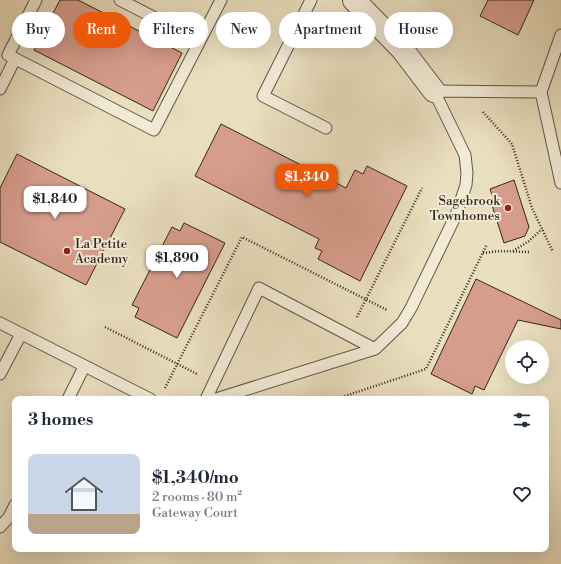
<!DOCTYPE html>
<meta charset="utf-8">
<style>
body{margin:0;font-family:"Libre Bodoni",serif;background:#f2f2f3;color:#1f2937;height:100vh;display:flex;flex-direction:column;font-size:15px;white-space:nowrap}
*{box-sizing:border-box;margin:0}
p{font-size:13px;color:#747a83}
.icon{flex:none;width:22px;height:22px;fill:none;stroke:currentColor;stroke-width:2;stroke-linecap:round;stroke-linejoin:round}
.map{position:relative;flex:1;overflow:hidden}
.panel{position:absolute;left:12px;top:396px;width:537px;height:156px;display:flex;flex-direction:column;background:#fff;border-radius:8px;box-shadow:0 4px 16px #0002}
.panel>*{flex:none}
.hud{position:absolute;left:12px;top:12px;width:537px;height:36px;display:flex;gap:8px}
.buttons{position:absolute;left:505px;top:340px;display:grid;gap:8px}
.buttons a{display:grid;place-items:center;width:44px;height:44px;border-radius:50%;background:#fff;box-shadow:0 4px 16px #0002;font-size:20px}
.price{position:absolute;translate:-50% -34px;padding:0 9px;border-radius:8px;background:#fff;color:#222;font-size:13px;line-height:26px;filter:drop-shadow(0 1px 2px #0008)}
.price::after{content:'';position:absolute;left:50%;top:24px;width:12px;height:9px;margin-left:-6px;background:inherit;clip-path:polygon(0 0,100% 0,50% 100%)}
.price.selected{background:#ea580c;color:#fff}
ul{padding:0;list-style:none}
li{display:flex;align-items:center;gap:12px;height:100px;padding:0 16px}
li span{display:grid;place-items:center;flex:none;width:112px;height:80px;border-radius:8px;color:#555}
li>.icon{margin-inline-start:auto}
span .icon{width:48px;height:48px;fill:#fffc;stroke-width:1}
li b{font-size:17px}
h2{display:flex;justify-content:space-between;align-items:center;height:48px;padding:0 16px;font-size:17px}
.chip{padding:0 14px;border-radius:18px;background:#fff;box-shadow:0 4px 16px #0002;font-size:14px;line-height:36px}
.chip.selected{background:#ea580c;color:#fff}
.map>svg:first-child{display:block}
.building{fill:#d69d8c;stroke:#34261f}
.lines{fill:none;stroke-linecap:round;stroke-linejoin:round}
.lane-casing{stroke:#615447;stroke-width:13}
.street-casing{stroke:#615447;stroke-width:24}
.path{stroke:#34261f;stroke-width:2.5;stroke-dasharray:1 2;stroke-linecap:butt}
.lane{stroke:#f1ead5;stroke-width:11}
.street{stroke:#f1ead5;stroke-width:22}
.poi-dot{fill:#8f2418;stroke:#f1ead5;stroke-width:1.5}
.labels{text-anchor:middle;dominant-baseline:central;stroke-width:4;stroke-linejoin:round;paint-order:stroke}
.poi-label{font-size:13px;fill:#34261f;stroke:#f1ead5;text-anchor:end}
</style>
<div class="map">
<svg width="561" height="564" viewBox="0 0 561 564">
<rect width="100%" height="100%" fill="#e9debe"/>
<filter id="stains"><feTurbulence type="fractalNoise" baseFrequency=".005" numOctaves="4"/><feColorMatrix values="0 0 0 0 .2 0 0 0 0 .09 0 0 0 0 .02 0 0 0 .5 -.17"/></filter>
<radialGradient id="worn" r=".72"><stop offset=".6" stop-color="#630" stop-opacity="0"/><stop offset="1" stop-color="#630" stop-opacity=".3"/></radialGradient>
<path class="building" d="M 60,0 L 78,0 L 182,53 L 153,111 L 34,50 Z
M 488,0 L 534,0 L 518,35 L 480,16 Z
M 221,124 L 346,188 L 355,170 L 363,174 L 367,166 L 407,186 L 360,281 L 318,259 L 322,251 L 315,248 L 319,239 L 195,176 Z
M 17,154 L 125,209 L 86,285 L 0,242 L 0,188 Z
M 514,180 L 529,227 L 525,236 L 504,243 L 491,202 L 494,201 L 490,189 Z
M 184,223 L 225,243 L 177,338 L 135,317 L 139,308 L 132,305 L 172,227 L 180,231 Z
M 476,279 L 561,320 L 561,329 L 518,320 L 484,390 L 475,386 L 472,394 L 431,374 Z"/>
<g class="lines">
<defs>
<path id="lane" d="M 36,0 L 8,55 L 154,130 L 221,0
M 120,0 L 200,41
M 311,0 L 263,96 L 326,128
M 561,35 L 541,92 L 561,183
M 0,89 L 15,59
M 0,323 L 150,399
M 0,374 L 21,334
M 68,399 L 84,367
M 206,399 L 259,288 L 375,349
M 216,399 L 375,349 L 402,323 L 411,308 L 456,215 L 466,185 L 467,173 L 465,155 L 434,91 L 541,92
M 0,527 L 9,517 L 15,505"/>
<path id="street" d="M 354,0 L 402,49 L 434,91"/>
</defs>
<use href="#lane" class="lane-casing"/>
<use href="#street" class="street-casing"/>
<path class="path" d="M 483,112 L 512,144 L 532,208 L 553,252
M 475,216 L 483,217 L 495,214
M 513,251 L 529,241 L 542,229
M 483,253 L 500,251 L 529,252
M 357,317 L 422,188
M 105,327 L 197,374
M 165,388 L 242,237 L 387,310
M 336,399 L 426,369 L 487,244"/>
<use href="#lane" class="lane"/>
<use href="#street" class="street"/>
</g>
<g class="poi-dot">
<circle cx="508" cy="208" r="4"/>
<circle cx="67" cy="251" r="4"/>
</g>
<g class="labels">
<g class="poi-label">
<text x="500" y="201">Sagebrook<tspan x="500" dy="15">Townhomes</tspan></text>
<text x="75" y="244" text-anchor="start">La Petite<tspan x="75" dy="15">Academy</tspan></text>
</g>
</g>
<rect width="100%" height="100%" filter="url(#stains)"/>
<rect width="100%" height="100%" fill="url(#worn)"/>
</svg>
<div class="buttons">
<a><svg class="icon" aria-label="locate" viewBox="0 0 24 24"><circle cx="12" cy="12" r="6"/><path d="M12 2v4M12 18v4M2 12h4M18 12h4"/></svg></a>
</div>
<b class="price selected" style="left:307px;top:198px">$1,340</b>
<b class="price" style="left:55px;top:220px">$1,840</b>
<b class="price" style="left:177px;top:279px">$1,890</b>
<div class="hud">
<a class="chip">Buy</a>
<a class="chip selected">Rent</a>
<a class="chip">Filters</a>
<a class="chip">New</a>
<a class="chip">Apartment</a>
<a class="chip">House</a>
</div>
<section class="panel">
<h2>3 homes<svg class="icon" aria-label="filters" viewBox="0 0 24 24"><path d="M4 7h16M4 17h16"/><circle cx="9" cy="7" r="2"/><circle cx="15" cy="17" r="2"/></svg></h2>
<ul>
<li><span style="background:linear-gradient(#c9d6e8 75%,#b9a48a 0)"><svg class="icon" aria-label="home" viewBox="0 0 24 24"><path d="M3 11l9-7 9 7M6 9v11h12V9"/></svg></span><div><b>$1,340/mo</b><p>2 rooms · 80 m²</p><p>Gateway Court</p></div><svg class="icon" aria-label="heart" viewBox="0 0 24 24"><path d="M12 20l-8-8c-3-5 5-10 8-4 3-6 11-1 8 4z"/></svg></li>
</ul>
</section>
</div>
